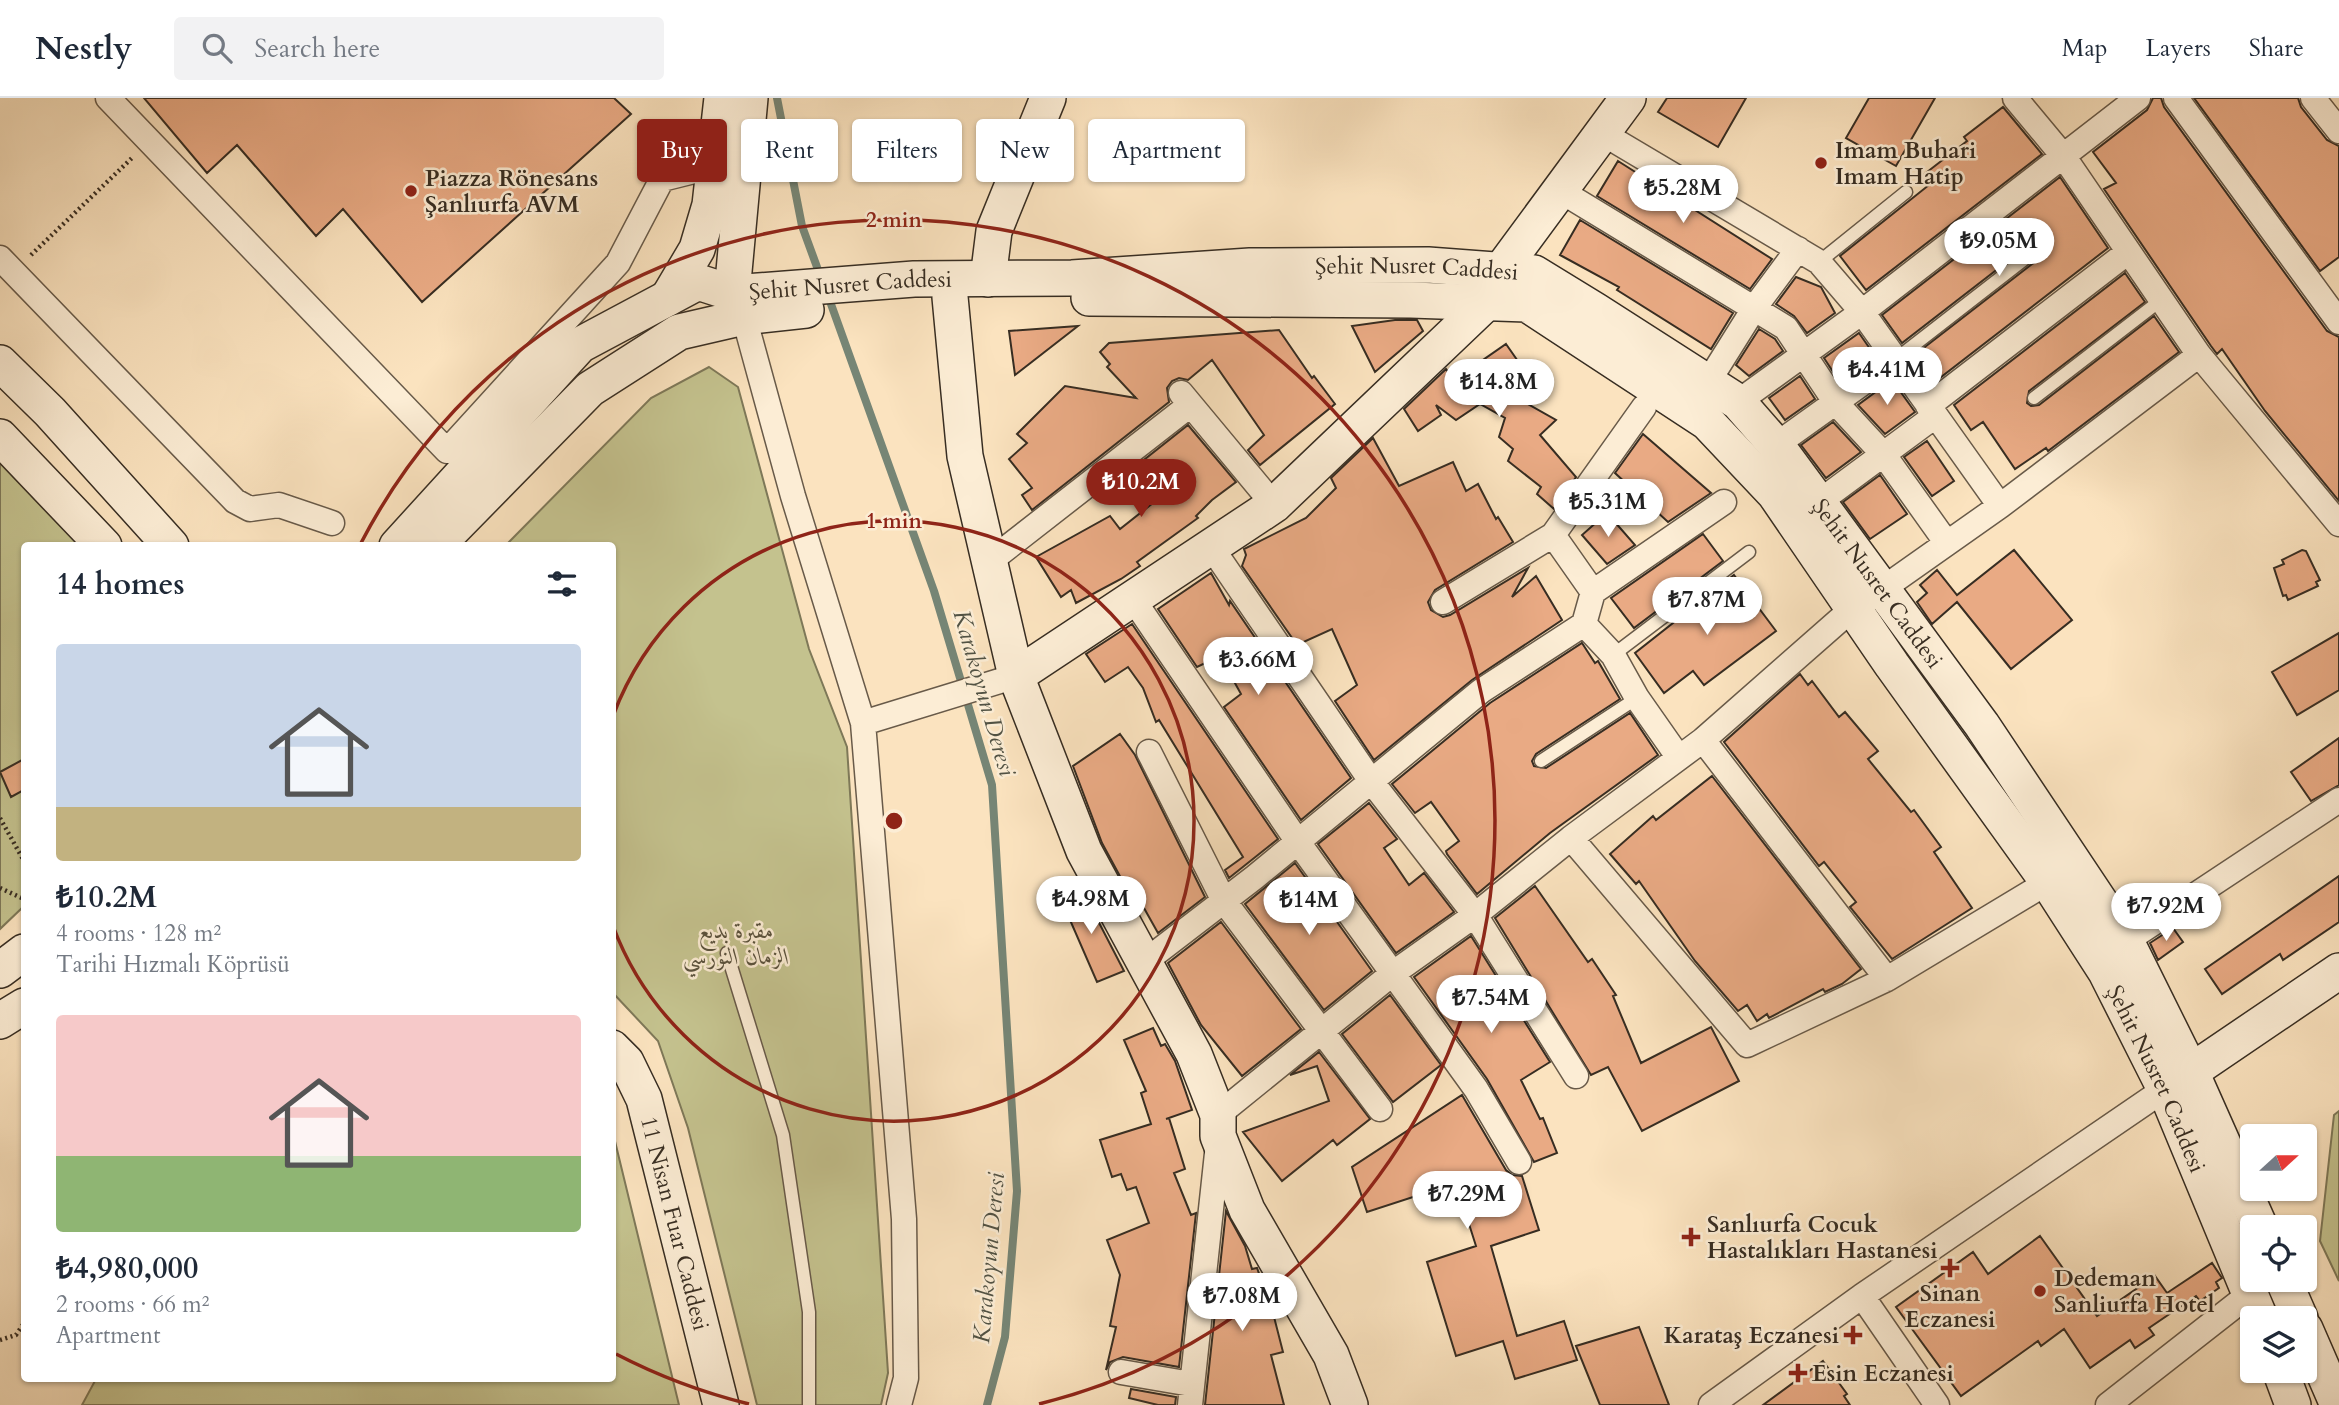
<!DOCTYPE html>
<meta charset="utf-8">
<style>
body{margin:0;font-family:Cardo,Amiri,serif;background:#f2f2f3;color:#1f2937;height:100vh;display:flex;flex-direction:column;font-size:26px;white-space:nowrap}
*{box-sizing:border-box;margin:0}
p{font-size:23px;color:#747a83}
.icon{flex:none;width:38px;height:38px;fill:none;stroke:currentColor;stroke-width:2;stroke-linecap:round;stroke-linejoin:round}
.map{position:relative;flex:1;overflow:hidden}
.sheet{position:absolute;left:21px;top:444px;width:595px;height:840px;display:flex;flex-direction:column;background:#fff;border-radius:7px;box-shadow:0 2px 5px #0004}
.sheet>*{flex:none}
.banner{position:absolute;left:637px;top:21px;width:665px;height:63px;display:flex;gap:14px}
.needle{width:46px;rotate:69deg}
.fabs{position:absolute;left:2240px;top:1026px;display:grid;gap:14px}
.fabs a{display:grid;place-items:center;width:77px;height:77px;border-radius:7px;background:#fff;box-shadow:0 2px 5px #0004;font-size:35px}
.price{position:absolute;translate:-50% -60px;padding:0 16px;border-radius:24px;background:#fff;color:#222;font-size:23px;line-height:46px;filter:drop-shadow(0 2px 4px #0008)}
.price::after{content:'';position:absolute;left:50%;top:42px;width:21px;height:16px;margin-left:-10px;background:inherit;clip-path:polygon(0 0,100% 0,50% 100%)}
.price.active{background:#8f2418;color:#fff}
ul{padding:0;list-style:none}
li{display:grid;align-content:center;gap:14px;height:371px;padding:0 35px}
li span{display:grid;place-items:center;height:217px;border-radius:7px;color:#555}
li>.icon{margin-inline-start:auto}
span .icon{width:126px;height:126px;fill:#fffc;stroke-width:1}
li b{font-size:30px}
h2{display:flex;justify-content:space-between;align-items:center;height:84px;padding:0 35px;font-size:30px}
.chip{padding:0 24px;border-radius:7px;background:#fff;box-shadow:0 2px 5px #0004;font-size:24px;line-height:63px}
.chip.active{background:#8f2418;color:#fff}
header{display:flex;align-items:center;gap:42px;box-sizing:border-box;height:98px;padding:0 35px;background:#fff;border-bottom:2px solid #e0e1e3}
header strong{font-size:33px}
nav{display:flex;gap:38px;margin-inline-start:auto;font-size:24px}
.search{width:490px;height:63px;background:#f2f2f3;display:flex;align-items:center;gap:18px;box-sizing:border-box;padding:0 24px;border-radius:7px;color:#747a83;font-size:26px}
.map>svg:first-child{display:block}
.green{fill:#c4c28e;stroke:#7e7858;stroke-width:2}
.lines{fill:none;stroke-linecap:round;stroke-linejoin:round}
.stream{stroke:#768575;stroke-width:8}
.building{fill:#e9aa84;stroke:#372d22;stroke-width:2}
.lane-casing{stroke:#685a49;stroke-width:15}
.street-casing{stroke:#685a49;stroke-width:27}
.secondary-casing{stroke:#372d22;stroke-width:38}
.path{stroke:#372d22;stroke-width:4.5;stroke-dasharray:2 3.5;stroke-linecap:butt}
.lane{stroke:#fcedd5;stroke-width:12}
.street{stroke:#fcedd5;stroke-width:24}
.secondary{stroke:#fcedd5;stroke-width:35}
.ring{fill:none;stroke:#8f2418;stroke-width:3.5}
.poi-dot{fill:#8f2418;stroke:#fcedd5;stroke-width:2.5}
.labels{text-anchor:middle;dominant-baseline:central;stroke-width:5;stroke-linejoin:round;paint-order:stroke}
.poi-label{font-size:23px;font-weight:bold;fill:#372d22;stroke:#fcedd5;text-anchor:start}
.street-label{font-size:23px;fill:#372d22;stroke:#fcedd5}
.park-label{font-size:23px;font-style:italic;fill:#5a523d;stroke:#fcedd5}
.water-label{font-size:24px;font-style:italic;fill:#515244;stroke:#fcedd5}
.centre{fill:#8f2418;stroke:#fcedd5;stroke-width:3.5}
.ring-label{font-size:21px;text-anchor:middle;font-weight:bold;fill:#8f2418;stroke:#fcedd5;stroke-width:5;stroke-linejoin:round;paint-order:stroke}
</style>
<header>
<strong>Nestly</strong>
<div class="search"><svg class="icon" aria-label="search" viewBox="0 0 24 24"><circle cx="10" cy="10" r="6"/><path d="M15 15l6 6"/></svg>Search here</div>
<nav><a>Map</a><a>Layers</a><a>Share</a></nav>
</header>
<div class="map">
<svg width="2339" height="1307" viewBox="0 0 2339 1307">
<rect width="100%" height="100%" fill="#fbe3bf"/>
<filter id="stains"><feTurbulence type="fractalNoise" baseFrequency=".00286" numOctaves="4"/><feColorMatrix values="0 0 0 0 .2 0 0 0 0 .09 0 0 0 0 .02 0 0 0 .5 -.17"/></filter>
<radialGradient id="worn" r=".72"><stop offset=".6" stop-color="#630" stop-opacity="0"/><stop offset="1" stop-color="#630" stop-opacity=".3"/></radialGradient>
<path class="green" d="M 709,269 L 738,289 L 809,551 L 847,649 L 888,1275 L 881,1307 L 757,1307 L 688,1030 L 658,943 L 613,895 L 612,448 L 505,448 L 651,300 Z
M 0,340 L 94,448 L 24,448 L 24,808 L 0,831 Z
M 2339,1013 L 2339,1183 L 2320,1143 L 2334,1017 Z
M 613,1035 L 679,1307 L 82,1307 L 96,1281 L 612,1281 Z"/>
<g class="lines">
<path class="stream" d="M 777,0 L 802,128 L 821,180
M 827,195 L 934,493 L 992,687 L 1017,1093 L 1005,1239 L 987,1307"/>
</g>
<path class="building" d="M 144,0 L 614,0 L 631,16 L 422,204 L 343,111 L 316,138 L 237,47 L 207,75 Z
M 1667,0 L 1746,0 L 1718,49 L 1658,14 Z
M 1869,0 L 1935,0 L 1896,68 L 1846,40 Z
M 2153,0 L 2161,0 L 2164,9 L 2327,233 L 2339,239 L 2339,403 L 2265,313 L 2222,251 L 2217,256 L 2211,248 L 2104,91 L 2116,85 L 2093,54 L 2147,12 Z
M 2194,0 L 2298,0 L 2301,9 L 2327,42 L 2339,48 L 2339,159 L 2320,173 Z
M 2003,9 L 2042,56 L 1866,192 L 1840,158 L 1929,87 L 1918,81 L 1967,43 L 1964,39 Z
M 1618,63 L 1772,161 L 1750,191 L 1597,98 Z
M 2060,79 L 2108,150 L 1932,286 L 1912,259 L 2049,153 L 2051,141 L 2047,138 L 2039,139 L 1902,245 L 1882,217 Z
M 1580,122 L 1733,215 L 1711,251 L 1617,192 L 1619,189 L 1560,157 Z
M 2125,175 L 2145,204 L 2029,293 L 2027,305 L 2031,308 L 2039,307 L 2154,218 L 2179,254 L 2048,353 L 2046,350 L 2015,371 L 1983,324 L 1971,332 L 1954,307 Z
M 1796,179 L 1821,189 L 1835,215 L 1807,235 L 1794,218 L 1776,206 Z
M 1395,222 L 1417,222 L 1423,233 L 1375,274 L 1352,228 Z
M 1078,228 L 1015,277 L 1009,233 Z
M 1759,231 L 1775,241 L 1783,253 L 1749,278 L 1736,267 Z
M 1279,232 L 1312,280 L 1314,278 L 1335,306 L 1260,367 L 1248,352 L 1264,337 L 1212,262 L 1188,282 L 1179,280 L 1172,283 L 1167,290 L 1169,304 L 1032,412 L 1022,397 L 1032,390 L 1009,361 L 1027,345 L 1017,336 L 1065,288 L 1136,300 L 1107,269 L 1110,266 L 1100,254 L 1109,245 Z
M 1859,235 L 1875,258 L 1839,283 L 1824,260 Z
M 1506,246 L 1522,269 L 1494,287 L 1556,322 L 1540,337 L 1576,379 L 1554,411 L 1537,396 L 1541,389 L 1508,363 L 1513,351 L 1499,339 L 1505,320 L 1480,306 L 1456,322 L 1436,307 L 1441,317 L 1418,333 L 1404,311 L 1446,271 L 1454,282 Z
M 1800,278 L 1815,301 L 1785,322 L 1769,300 Z
M 1892,282 L 1915,314 L 1885,336 L 1858,307 Z
M 1833,324 L 1861,354 L 1826,380 L 1801,347 Z
M 1188,327 L 1236,384 L 1212,402 L 1196,418 L 1198,420 L 1137,464 L 1140,468 L 1121,481 L 1076,505 L 1071,492 L 1061,499 L 1036,459 L 1110,418 L 1120,431 L 1158,401 L 1135,369 Z
M 1643,336 L 1711,395 L 1668,424 L 1615,375 Z
M 1373,340 L 1399,388 L 1453,364 L 1466,393 L 1478,386 L 1496,421 L 1498,419 L 1513,444 L 1435,492 L 1428,504 L 1431,512 L 1443,519 L 1450,517 L 1528,470 L 1512,499 L 1536,478 L 1562,522 L 1472,582 L 1374,662 L 1335,603 L 1357,587 L 1332,531 L 1297,547 L 1242,468 L 1246,457 L 1244,451 L 1306,420 L 1336,390 L 1331,380 Z
M 1927,343 L 1954,383 L 1932,398 L 1904,359 Z
M 1880,377 L 1907,416 L 1870,441 L 1843,404 Z
M 1607,415 L 1635,447 L 1607,466 L 1582,437 Z
M 1703,436 L 1723,463 L 1634,530 L 1611,500 Z
M 2014,452 L 2072,522 L 2011,571 L 1957,504 L 1932,526 L 1917,504 L 1927,495 L 1920,487 L 1937,472 L 1957,497 Z
M 2302,452 L 2306,453 L 2320,482 L 2316,484 L 2318,488 L 2288,502 L 2286,497 L 2283,498 L 2274,470 L 2284,466 L 2282,462 Z
M 1211,475 L 1229,507 L 1230,503 L 1351,680 L 1301,722 L 1224,609 L 1241,596 L 1220,558 L 1197,569 L 1158,511 Z
M 1734,477 L 1776,533 L 1704,587 L 1693,573 L 1664,595 L 1635,555 Z
M 1132,526 L 1278,741 L 1229,780 L 1225,772 L 1243,759 L 1159,622 L 1156,624 L 1143,590 L 1128,569 L 1105,584 L 1086,556 Z
M 2339,535 L 2339,592 L 2297,617 L 2272,574 Z
M 1582,545 L 1595,565 L 1598,563 L 1620,601 L 1536,656 L 1532,663 L 1534,668 L 1546,670 L 1630,615 L 1658,657 L 1550,735 L 1477,796 L 1447,756 L 1446,753 L 1459,743 L 1431,704 L 1415,715 L 1392,686 L 1490,605 Z
M 1800,576 L 1808,587 L 1812,583 L 1839,619 L 1845,614 L 1878,653 L 1868,661 L 1911,714 L 1914,712 L 1941,749 L 1934,754 L 1972,810 L 1892,861 L 1850,809 L 1856,804 L 1824,764 L 1819,768 L 1724,644 Z
M 1120,636 L 1135,657 L 1205,799 L 1158,835 L 1140,803 L 1135,806 L 1102,745 L 1073,668 Z
M 2339,640 L 2339,687 L 2311,703 L 2291,674 Z
M 24,661 L 24,692 L 11,699 L 0,674 Z
M 1712,678 L 1861,871 L 1842,886 L 1825,894 L 1823,891 L 1769,920 L 1767,916 L 1757,923 L 1747,907 L 1738,913 L 1695,863 L 1639,783 L 1636,786 L 1610,756 L 1653,718 L 1656,722 Z
M 1369,705 L 1397,741 L 1384,750 L 1409,787 L 1424,775 L 1454,814 L 1396,855 L 1318,746 Z
M 1295,765 L 1372,873 L 1324,912 L 1245,806 Z
M 2339,778 L 2339,824 L 2283,862 L 2280,856 L 2222,896 L 2205,871 Z
M 1535,788 L 1588,864 L 1592,861 L 1616,897 L 1613,898 L 1641,965 L 1711,929 L 1739,983 L 1642,1033 L 1608,969 L 1591,977 L 1495,820 Z
M 1081,790 L 1124,873 L 1097,884 L 1060,799 Z
M 1221,824 L 1301,931 L 1242,978 L 1201,927 L 1168,865 Z
M 2173,830 L 2183,844 L 2158,862 L 2150,845 Z
M 1471,838 L 1550,964 L 1521,982 L 1540,1021 L 1543,1020 L 1557,1055 L 1534,1064 L 1487,981 L 1414,879 Z
M 1390,897 L 1441,967 L 1393,1004 L 1342,936 Z
M 1153,930 L 1161,948 L 1165,946 L 1175,963 L 1192,1012 L 1166,1021 L 1169,1020 L 1185,1071 L 1174,1075 L 1191,1117 L 1196,1115 L 1179,1269 L 1123,1259 L 1110,1264 L 1106,1272 L 1116,1229 L 1110,1228 L 1120,1177 L 1107,1142 L 1149,1125 L 1136,1089 L 1127,1092 L 1121,1076 L 1112,1079 L 1100,1042 L 1151,1026 L 1141,995 L 1146,993 L 1124,942 Z
M 1319,954 L 1370,1021 L 1337,1047 L 1333,1042 L 1282,1083 L 1243,1034 L 1329,1003 L 1317,968 L 1290,977 Z
M 1462,997 L 1506,1072 L 1512,1077 L 1522,1078 L 1539,1132 L 1491,1148 L 1517,1238 L 1564,1223 L 1577,1262 L 1515,1281 L 1503,1243 L 1456,1258 L 1427,1164 L 1476,1148 L 1456,1085 L 1367,1114 L 1352,1069 Z
M 1226,1113 L 1245,1148 L 1252,1171 L 1257,1170 L 1272,1211 L 1283,1254 L 1271,1257 L 1284,1307 L 1205,1307 Z
M 2040,1138 L 2097,1218 L 2155,1178 L 2167,1195 L 2212,1165 L 2222,1180 L 2216,1184 L 2219,1190 L 2200,1203 L 2196,1198 L 2149,1230 L 2154,1237 L 2135,1250 L 2130,1242 L 2090,1270 L 2064,1231 L 2041,1248 L 2038,1243 L 1961,1298 L 1896,1209 L 1973,1154 L 1988,1176 Z
M 1639,1229 L 1669,1307 L 1600,1307 L 1576,1248 Z
M 1823,1263 L 1847,1296 L 1844,1298 L 1850,1307 L 1763,1307 Z
M 1131,1291 L 1176,1299 L 1175,1307 L 1158,1307 L 1129,1300 Z"/>
<g class="lines">
<defs>
<path id="lane" d="M 1819,164 L 1906,94
M 1896,261 L 2044,146
M 2034,300 L 2161,202
M 1613,557 L 1749,454
M 1541,663 L 1637,600
M 727,855 L 783,1037 L 809,1214 L 809,1307"/>
<path id="street" d="M 108,0 L 447,353 L 618,165 L 662,81 L 714,68
M 2015,0 L 2064,59 L 2199,257 L 2339,426
M 2176,0 L 2339,224
M 2313,0 L 2339,33
M 1602,35 L 1819,164 L 1862,214 L 2000,408
M 1559,92 L 1786,230 L 1836,305 L 1884,357 L 1946,444
M 0,160 L 235,403 L 250,411 L 279,407 L 332,425
M 744,219 L 793,398 L 863,625 L 904,1121 L 906,1280 L 899,1307
M 1708,284 L 1755,209 L 1798,151
M 1181,295 L 1274,407
M 1738,304 L 1862,214 L 2138,0
M 1928,308 L 2128,154
M 1776,347 L 1896,261
M 1819,404 L 1935,318
M 1553,437 L 1593,494
M 1212,450 L 1371,683 L 1475,817 L 1576,978
M 990,463 L 1190,307
M 1133,501 L 1298,744 L 1476,991 L 1519,1064
M 1443,504 L 1553,437 L 1644,309
M 1584,526 L 1613,557 L 1637,600 L 1679,660
M 863,625 L 1016,578
M 1703,642 L 1887,881
M 1149,654 L 1224,803 L 1380,1011
M 1571,740 L 1747,947 L 1887,881 L 2048,784
M 2126,843 L 2339,702
M 1143,865 L 1255,779 L 1481,593 L 1584,526 L 1593,494 L 1724,404
M 1218,1017 L 1392,876 L 1475,817 L 1571,740 L 1703,642 L 1844,518 L 2000,408 L 2199,257
M 1862,1198 L 1937,1307
M 1121,1274 L 1191,1286
M 1190,1307 L 1218,1046
M 1711,1307 L 1862,1198 L 2165,991
M 2108,1307 L 2251,1195"/>
<g id="secondary">
<path d="M 1502,171 L 1628,0"/>
<path d="M 988,181 L 994,133 L 1048,0"/>
<path d="M 732,195 L 750,0"/>
<path d="M 950,199 L 965,358 L 1016,578 L 1084,753 L 1194,956 L 1218,1017 L 1218,1038 L 1247,1112 L 1331,1257 L 1350,1307"/>
<path d="M 668,200 L 697,151 L 710,107 L 722,0"/>
<path id="s1" d="M 1089,200 L 1411,202 L 1527,206 L 1707,324 L 1775,396 L 1892,567 L 2048,784 L 2106,874 L 2165,991 L 2260,1220"/>
<path d="M 0,265 L 50,314 L 171,448"/>
<path d="M 0,339 L 104,448"/>
<path id="s2" d="M 397,448 L 580,247 L 698,184 L 732,195 L 914,181 L 1072,180 L 1250,168 L 1428,167 L 1534,175 L 1596,213 L 1738,304 L 1780,352 L 1982,627 L 2126,843 L 2191,974 L 2260,1129"/>
<path d="M 436,448 L 590,291 L 679,234 L 744,219 L 806,212"/>
<path d="M 1016,578 L 1274,407 L 1488,203"/>
<path d="M 0,872 L 24,854"/>
<path d="M 0,923 L 24,908"/>
<path id="s3" d="M 612,950 L 626,964 L 644,1001 L 721,1307"/>
<path d="M 2174,985 L 2339,873"/>
<path d="M 2283,1181 L 2300,1220"/>
<path d="M 2305,1231 L 2338,1307"/>
<path d="M 2280,1272 L 2293,1307"/>
</g>
</defs>
<use href="#lane" class="lane-casing"/>
<use href="#street" class="street-casing"/>
<use href="#secondary" class="secondary-casing"/>
<path class="path" d="M 31,157 L 133,59
M 0,720 L 24,763
M 0,790 L 24,801
M 0,1242 L 16,1237 L 24,1225"/>
<use href="#lane" class="lane"/>
<use href="#street" class="street"/>
<use href="#secondary" class="secondary"/>
</g>
<g class="ring">
<path d="M613 618A300 300 0 1 1 613 828"/>
<path d="M749 1306A601 601 0 0 1 616 1256M361 445A601 601 0 1 1 1039 1306"/>
</g>
<g class="poi-dot">
<circle cx="1821" cy="65" r="7"/>
<circle cx="411" cy="93" r="7"/>
<path d="M1687.5 1128.5h7v7h7v7h-7v7h-7v-7h-7v-7h7z"/>
<path d="M1946.5 1159.5h7v7h7v7h-7v7h-7v-7h-7v-7h7z"/>
<circle cx="2040" cy="1193" r="7"/>
<path d="M1849.5 1226.5h7v7h7v7h-7v7h-7v-7h-7v-7h7z"/>
<path d="M1794.5 1264.5h7v7h7v7h-7v7h-7v-7h-7v-7h7z"/>
</g>
<g class="labels">
<g class="poi-label">
<text x="1835" y="52">Imam Buhari<tspan x="1835" dy="26">Imam Hatip</tspan></text>
<text x="425" y="80">Piazza Rönesans<tspan x="425" dy="26">Şanlıurfa AVM</tspan></text>
<text x="1707" y="1126">Sanlıurfa Cocuk<tspan x="1707" dy="26">Hastalıkları Hastanesi</tspan></text>
<text x="2054" y="1180">Dedeman<tspan x="2054" dy="26">Sanliurfa Hotel</tspan></text>
<text x="1950" y="1195" text-anchor="middle">Sinan<tspan x="1950" dy="26">Eczanesi</tspan></text>
<text x="1839" y="1237" text-anchor="end">Karataş Eczanesi</text>
<text x="1812" y="1275">Esin Eczanesi</text>
</g>
<g class="street-label">
<text stroke="none"><textPath href="#s2" startOffset="1127">Şehit Nusret Caddesi</textPath></text>
<text stroke="none"><textPath href="#s2" startOffset="560">Şehit Nusret Caddesi</textPath></text>
<text stroke="none"><textPath href="#s2" startOffset="1715">Şehit Nusret Caddesi</textPath></text>
<text stroke="none"><textPath href="#s1" startOffset="1452">Şehit Nusret Caddesi</textPath></text>
<text stroke="none"><textPath href="#s3" startOffset="189">11 Nisan Fuar Caddesi</textPath></text>
</g>
<g class="park-label">
<text x="736" y="832">مقبرة بديع<tspan x="736" dy="26">الزمان النورسي</tspan></text>
</g>
<g class="water-label">
<text transform="translate(984 595) rotate(74)">Karakoyun Deresi</text>
<text transform="translate(989 1160) rotate(-85)">Karakoyun Deresi</text>
</g>
</g>
<circle cx="894" cy="723" r="10" class="centre"/>
<g class="ring-label">
<text x="894" y="129">2 min</text>
<text x="894" y="430">1 min</text>
</g>
<rect width="100%" height="100%" filter="url(#stains)"/>
<rect width="100%" height="100%" fill="url(#worn)"/>
</svg>
<div class="fabs">
<a><svg class="needle" viewBox="-14 -14 28 28"><path d="M0-13l5 13h-10z" fill="#e53935"/><path d="M0 13l5-13h-10z" fill="#747a83"/></svg></a>
<a><svg class="icon" aria-label="locate" viewBox="0 0 24 24"><circle cx="12" cy="12" r="6"/><path d="M12 2v4M12 18v4M2 12h4M18 12h4"/></svg></a>
<a><svg class="icon" aria-label="layers" viewBox="0 0 24 24"><path d="M12 4l9 5-9 5-9-5zM3 14l9 5 9-5"/></svg></a>
</div>
<b class="price" style="left:1683px;top:127px">₺5.28M</b>
<b class="price" style="left:1999px;top:180px">₺9.05M</b>
<b class="price" style="left:1887px;top:309px">₺4.41M</b>
<b class="price" style="left:1499px;top:321px">₺14.8M</b>
<b class="price active" style="left:1141px;top:421px">₺10.2M</b>
<b class="price" style="left:1608px;top:441px">₺5.31M</b>
<b class="price" style="left:1707px;top:539px">₺7.87M</b>
<b class="price" style="left:1258px;top:599px">₺3.66M</b>
<b class="price" style="left:1091px;top:838px">₺4.98M</b>
<b class="price" style="left:1309px;top:839px">₺14M</b>
<b class="price" style="left:2166px;top:845px">₺7.92M</b>
<b class="price" style="left:1491px;top:937px">₺7.54M</b>
<b class="price" style="left:1467px;top:1133px">₺7.29M</b>
<b class="price" style="left:1242px;top:1235px">₺7.08M</b>
<div class="banner">
<a class="chip active">Buy</a>
<a class="chip">Rent</a>
<a class="chip">Filters</a>
<a class="chip">New</a>
<a class="chip">Apartment</a>
</div>
<section class="sheet">
<h2>14 homes<svg class="icon" aria-label="filters" viewBox="0 0 24 24"><path d="M4 7h16M4 17h16"/><circle cx="9" cy="7" r="2"/><circle cx="15" cy="17" r="2"/></svg></h2>
<ul>
<li><span style="background:linear-gradient(#c9d6e8 75%,#c2b280 0)"><svg class="icon" aria-label="home" viewBox="0 0 24 24"><path d="M3 11l9-7 9 7M6 9v11h12V9"/></svg></span><div><b>₺10.2M</b><p>4 rooms · 128 m²</p><p>Tarihi Hızmalı Köprüsü</p></div></li>
<li><span style="background:linear-gradient(#f6c9c9 65%,#8fb573 0)"><svg class="icon" aria-label="home" viewBox="0 0 24 24"><path d="M3 11l9-7 9 7M6 9v11h12V9"/></svg></span><div><b>₺4,980,000</b><p>2 rooms · 66 m²</p><p>Apartment</p></div></li>
</ul>
</section>
</div>
